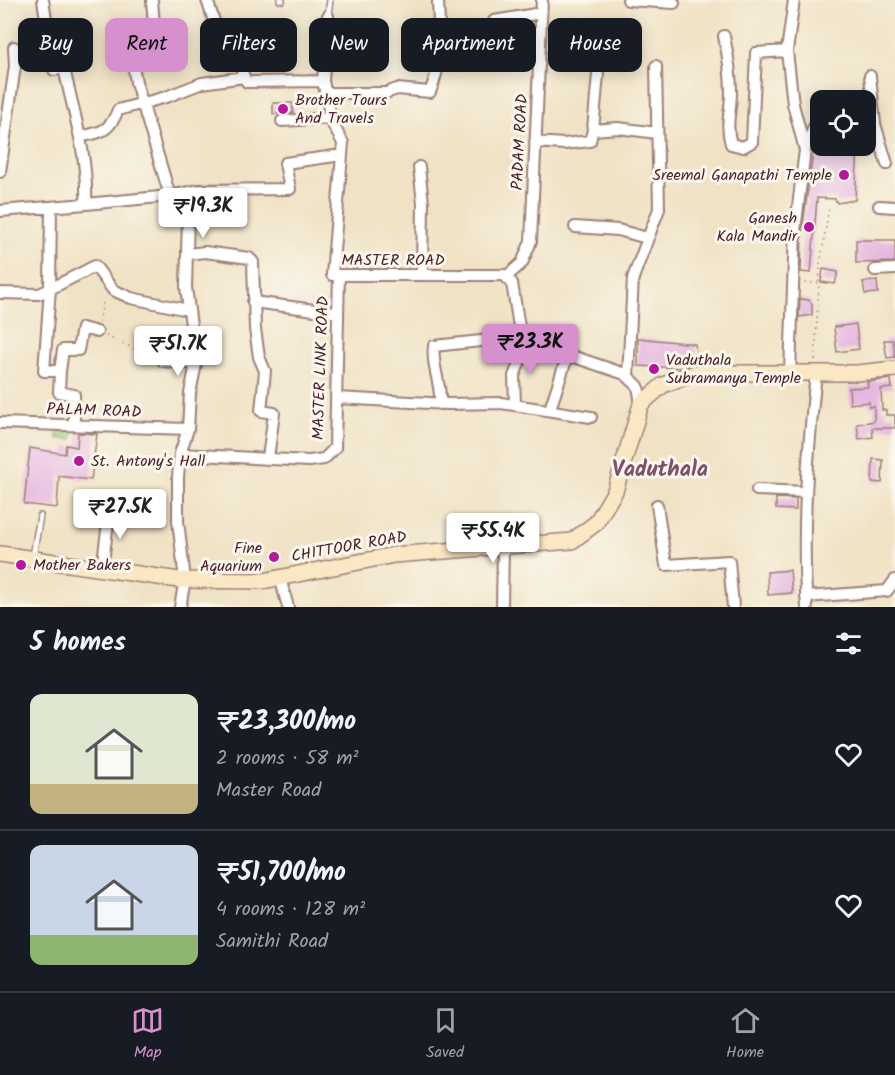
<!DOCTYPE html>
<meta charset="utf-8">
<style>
body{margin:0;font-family:Kalam,sans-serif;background:#20242c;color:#f1f3f6;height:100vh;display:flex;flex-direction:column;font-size:22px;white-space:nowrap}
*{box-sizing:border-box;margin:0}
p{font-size:20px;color:#9ea1a6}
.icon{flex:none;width:33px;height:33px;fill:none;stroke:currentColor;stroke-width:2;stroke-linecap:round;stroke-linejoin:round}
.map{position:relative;height:607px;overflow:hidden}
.panel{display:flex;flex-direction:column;background:#171b24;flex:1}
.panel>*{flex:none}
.hud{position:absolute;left:18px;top:18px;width:860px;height:54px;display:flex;gap:12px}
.buttons{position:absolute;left:810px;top:90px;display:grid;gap:12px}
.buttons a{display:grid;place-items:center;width:66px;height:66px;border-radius:12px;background:#171b24;box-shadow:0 3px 15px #0003;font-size:30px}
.price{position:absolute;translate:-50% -51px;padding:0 14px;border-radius:6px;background:#fff;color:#222;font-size:20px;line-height:39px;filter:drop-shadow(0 2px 3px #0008)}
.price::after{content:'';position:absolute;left:50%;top:36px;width:18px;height:14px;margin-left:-9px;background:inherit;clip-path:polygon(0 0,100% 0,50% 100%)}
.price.active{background:#d690ce;color:#111}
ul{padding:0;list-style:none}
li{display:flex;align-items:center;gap:18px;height:150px;padding:0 30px}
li+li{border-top:2px solid #363941}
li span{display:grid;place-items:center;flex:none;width:168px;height:120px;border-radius:12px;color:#555}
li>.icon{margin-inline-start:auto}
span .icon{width:72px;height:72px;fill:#fffc;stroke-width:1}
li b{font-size:26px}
h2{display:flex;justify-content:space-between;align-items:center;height:72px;padding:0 30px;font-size:26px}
.pill{padding:0 21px;border-radius:12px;background:#171b24;box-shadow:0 3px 15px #0003;font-size:21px;line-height:54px}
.pill.active{background:#d690ce;color:#111}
.tab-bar{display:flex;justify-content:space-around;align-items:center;height:84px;border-top:2px solid #363941;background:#171b24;font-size:16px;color:#9ea1a6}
.tab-bar a{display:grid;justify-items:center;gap:3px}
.tab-bar .active{color:#d690ce}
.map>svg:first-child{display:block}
.green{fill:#90ca7e;stroke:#6d7454;stroke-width:1.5}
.building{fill:#e2adde}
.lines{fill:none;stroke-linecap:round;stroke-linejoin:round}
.service-casing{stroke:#9d8078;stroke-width:8}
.minor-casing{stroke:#9d8078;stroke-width:14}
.secondary-casing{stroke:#9d8078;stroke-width:18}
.path{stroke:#9d8078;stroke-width:1.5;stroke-dasharray:1.5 4.5;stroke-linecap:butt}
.service{stroke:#fff;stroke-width:5}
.minor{stroke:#fff;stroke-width:10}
.secondary{stroke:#fae7c3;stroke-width:15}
.poi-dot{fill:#b5179e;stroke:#fbf7ec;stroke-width:2}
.labels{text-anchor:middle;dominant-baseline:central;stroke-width:6;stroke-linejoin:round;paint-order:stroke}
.poi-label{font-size:16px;fill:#4a1f2b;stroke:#fbf7ec;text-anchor:start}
.street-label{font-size:16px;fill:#4a1f2b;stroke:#fbf7ec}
.district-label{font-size:22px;font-weight:bold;fill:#7f516a;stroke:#fbf7ec}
</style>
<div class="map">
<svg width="895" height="607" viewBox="0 0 895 607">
<rect width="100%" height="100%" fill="#fbf7ec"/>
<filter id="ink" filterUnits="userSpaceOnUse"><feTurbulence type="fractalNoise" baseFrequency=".0167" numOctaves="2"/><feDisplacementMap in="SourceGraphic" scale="12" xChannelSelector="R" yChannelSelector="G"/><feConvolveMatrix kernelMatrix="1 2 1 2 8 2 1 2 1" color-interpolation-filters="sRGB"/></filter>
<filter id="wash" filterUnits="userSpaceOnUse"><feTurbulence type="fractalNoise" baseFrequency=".008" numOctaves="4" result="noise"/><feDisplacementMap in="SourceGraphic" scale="24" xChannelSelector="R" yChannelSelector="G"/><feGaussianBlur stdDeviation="1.35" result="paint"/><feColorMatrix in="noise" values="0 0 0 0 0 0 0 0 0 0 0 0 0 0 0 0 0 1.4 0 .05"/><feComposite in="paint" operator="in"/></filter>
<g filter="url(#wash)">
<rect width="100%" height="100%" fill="#f0e2c5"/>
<path class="green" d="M 58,427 L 73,429 L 72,440 L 57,438 Z"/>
<g id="blocks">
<path class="building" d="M 273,103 L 293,103 L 293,113 L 273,114 Z
M 814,146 L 858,146 L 855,200 L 837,203 L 835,199 L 817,198 L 811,273 L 801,272 L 802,232 Z
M 856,240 L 895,240 L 895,262 L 856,263 Z
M 823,269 L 838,272 L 835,284 L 821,282 Z
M 877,281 L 878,293 L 865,294 L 863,282 Z
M 800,299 L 809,300 L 812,304 L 812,315 L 799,317 Z
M 856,324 L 859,349 L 837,352 L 834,327 Z
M 638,338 L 695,344 L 697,363 L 679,368 L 638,366 Z
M 884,340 L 893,340 L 895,357 L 887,358 Z
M 891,379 L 892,388 L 881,389 L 882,410 L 886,410 L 886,415 L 895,415 L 895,428 L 872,428 L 873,437 L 859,439 L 857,424 L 874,421 L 874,406 L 869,407 L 869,402 L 850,404 L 849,388 L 868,387 L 867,382 Z
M 78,433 L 97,434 L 91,480 L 59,476 L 57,508 L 24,504 L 30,448 L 65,454 L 66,445 L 77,447 Z
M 873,459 L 883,460 L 882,483 L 872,482 Z
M 776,498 L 796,499 L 796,510 L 776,509 Z
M 790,570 L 792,593 L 768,595 L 767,572 Z"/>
</g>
</g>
<g filter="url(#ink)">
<use href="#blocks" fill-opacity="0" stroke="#9d8078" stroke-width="1.5"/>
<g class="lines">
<defs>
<path id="service" d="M 280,0 L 282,0
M 328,16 L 330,0
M 33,556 L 40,516"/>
<path id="minor" d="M 43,0 L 54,70 L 64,68 C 74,115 88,155 86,204 L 170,196 L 180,201 L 188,218 L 186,287 L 196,364 L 190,393 L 188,429 L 180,454 L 178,477 L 178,521 L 185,580 L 180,607
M 152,0 L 155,37 L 132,59 L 136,82 L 170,196 L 198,190 L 290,189 L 285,163 L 342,155
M 207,0 L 217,30 L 223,61 L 240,64 L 244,77
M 628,0 L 674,3
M 328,16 L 323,81 L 332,123 L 343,143 L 332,275 L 504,275 L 512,283 L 521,339 L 625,374 L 638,386 L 641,404
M 494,21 L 541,13
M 724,36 C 728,55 731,73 731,92 C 731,111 725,125 731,144 L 743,147 L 752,142 L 756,53 L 787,51
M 870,76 L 875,124 L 887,164
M 325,93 L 386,93 L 397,89 L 430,92 C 443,63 439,31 438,0
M 282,121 L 331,118
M 593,130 L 598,74
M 82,136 C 102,133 110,130 118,110 L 166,97 L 202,83 L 244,77 L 247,82 L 323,81
M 535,142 L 564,144 L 590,141 L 593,130 L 618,128 L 657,133
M 805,149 L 820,113
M 419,167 L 423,203 L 422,274
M 0,172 L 15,66 L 14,47
M 879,206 L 895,207
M 0,211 L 86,204
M 575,227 L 618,230 L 647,238
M 188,254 L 205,252 L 249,258 L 253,262 L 255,329 L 259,357 L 265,371 L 261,411 L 274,413 L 268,458
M 875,270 L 895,269
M 506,277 L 522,263 L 531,241 L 542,0
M 0,293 L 39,294 L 50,289 L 51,207
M 253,302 L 338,313
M 163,361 L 196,364
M 60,371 L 63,350 L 78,350 L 82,328 L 97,332
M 790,373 L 795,231 L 805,150 L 793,104 L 787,51 L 794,0
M 628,377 L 633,278 L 659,209 L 656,66
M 337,398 L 448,404 L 501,403 L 591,417
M 440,404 C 442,384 431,367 434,346 L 490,340 L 507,336 L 518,330
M 515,404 L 514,376 L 528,341
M 550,409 L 568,354
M 0,423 L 188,429
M 74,425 L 74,395 L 59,392 L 60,371 L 44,371 L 50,289 L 95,266 L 113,290 L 131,298 L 188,310
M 180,454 L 309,461 L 324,459 L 335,448 L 339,275
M 757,490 L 806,492
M 657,505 L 666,565 L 729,561 L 733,607
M 102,570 L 110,506
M 280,578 L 288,607
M 806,597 L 887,591 L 895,580
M 502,607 L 503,546
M 807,607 C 801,529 808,451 816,373"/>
<path id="secondary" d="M 0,554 L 179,580 L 263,581 L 394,555 L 572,541 L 596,523 L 615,491 L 641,404 L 663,385 L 695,373 L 857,373 L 895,369"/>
</defs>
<use href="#service" class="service-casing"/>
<use href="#minor" class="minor-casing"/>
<use href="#secondary" class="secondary-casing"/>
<path class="path" d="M 805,283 L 818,283
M 99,322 L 104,298
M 106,336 L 154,357
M 815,360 L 820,264 L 829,208"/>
<use href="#service" class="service"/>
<use href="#minor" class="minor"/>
<use href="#secondary" class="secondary"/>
</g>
</g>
<g class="poi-dot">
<circle cx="283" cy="109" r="6"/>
<circle cx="844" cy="175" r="6"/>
<circle cx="809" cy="227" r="6"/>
<circle cx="654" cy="369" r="6"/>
<circle cx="79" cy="461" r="6"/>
<circle cx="274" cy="557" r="6"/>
<circle cx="21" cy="565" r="6"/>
</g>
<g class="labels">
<g class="poi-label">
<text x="295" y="100">Brother Tours<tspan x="295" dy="18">And Travels</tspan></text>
<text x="832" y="175" text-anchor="end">Sreemal Ganapathi Temple</text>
<text x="797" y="218" text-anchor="end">Ganesh<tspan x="797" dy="18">Kala Mandir</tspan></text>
<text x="666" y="360">Vaduthala<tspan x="666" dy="18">Subramanya Temple</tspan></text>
<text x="91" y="461">St. Antony's Hall</text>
<text x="262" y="548" text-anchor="end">Fine<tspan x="262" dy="18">Aquarium</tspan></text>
<text x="33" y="565">Mother Bakers</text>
</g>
<g class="street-label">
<text transform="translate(520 142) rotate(-87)">PADAM ROAD</text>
<text x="393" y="260">MASTER ROAD</text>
<text transform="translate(321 368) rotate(-88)">MASTER LINK ROAD</text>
<text transform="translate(94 411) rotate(2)">PALAM ROAD</text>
<text transform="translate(349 547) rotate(-10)">CHITTOOR ROAD</text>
</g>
<g class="district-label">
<text x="660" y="470">Vaduthala</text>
</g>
</g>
</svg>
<div class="buttons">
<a><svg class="icon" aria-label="locate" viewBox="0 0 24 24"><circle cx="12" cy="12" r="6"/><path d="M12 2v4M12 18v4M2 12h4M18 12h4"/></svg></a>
</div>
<b class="price" style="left:203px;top:239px">₹19.3K</b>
<b class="price active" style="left:530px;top:375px">₹23.3K</b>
<b class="price" style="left:178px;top:377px">₹51.7K</b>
<b class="price" style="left:120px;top:540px">₹27.5K</b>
<b class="price" style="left:493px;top:564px">₹55.4K</b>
<div class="hud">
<a class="pill">Buy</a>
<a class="pill active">Rent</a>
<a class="pill">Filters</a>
<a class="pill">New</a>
<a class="pill">Apartment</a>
<a class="pill">House</a>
</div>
</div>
<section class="panel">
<h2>5 homes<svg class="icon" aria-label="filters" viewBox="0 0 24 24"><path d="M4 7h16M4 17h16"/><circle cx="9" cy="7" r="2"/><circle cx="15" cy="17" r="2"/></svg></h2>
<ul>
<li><span style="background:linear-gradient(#dfe7d0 75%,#c2b280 0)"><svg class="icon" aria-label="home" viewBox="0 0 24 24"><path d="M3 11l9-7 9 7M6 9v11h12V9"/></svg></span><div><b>₹23,300/mo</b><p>2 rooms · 58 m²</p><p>Master Road</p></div><svg class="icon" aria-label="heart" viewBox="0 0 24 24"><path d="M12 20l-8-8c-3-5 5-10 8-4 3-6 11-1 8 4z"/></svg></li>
<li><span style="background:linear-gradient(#c9d6e8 75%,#8fb573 0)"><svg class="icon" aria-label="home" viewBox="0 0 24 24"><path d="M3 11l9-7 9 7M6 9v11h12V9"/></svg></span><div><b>₹51,700/mo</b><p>4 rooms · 128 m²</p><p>Samithi Road</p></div><svg class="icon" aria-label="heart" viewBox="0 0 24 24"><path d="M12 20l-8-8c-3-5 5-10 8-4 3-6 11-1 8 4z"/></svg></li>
</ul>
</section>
<nav class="tab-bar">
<a class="active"><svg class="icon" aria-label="map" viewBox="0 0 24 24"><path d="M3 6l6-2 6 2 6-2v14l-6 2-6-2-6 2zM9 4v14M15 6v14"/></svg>Map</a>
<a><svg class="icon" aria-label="saved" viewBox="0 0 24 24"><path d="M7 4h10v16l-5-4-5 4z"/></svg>Saved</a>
<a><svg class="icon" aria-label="home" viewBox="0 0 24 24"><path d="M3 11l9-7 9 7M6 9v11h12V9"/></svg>Home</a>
</nav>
